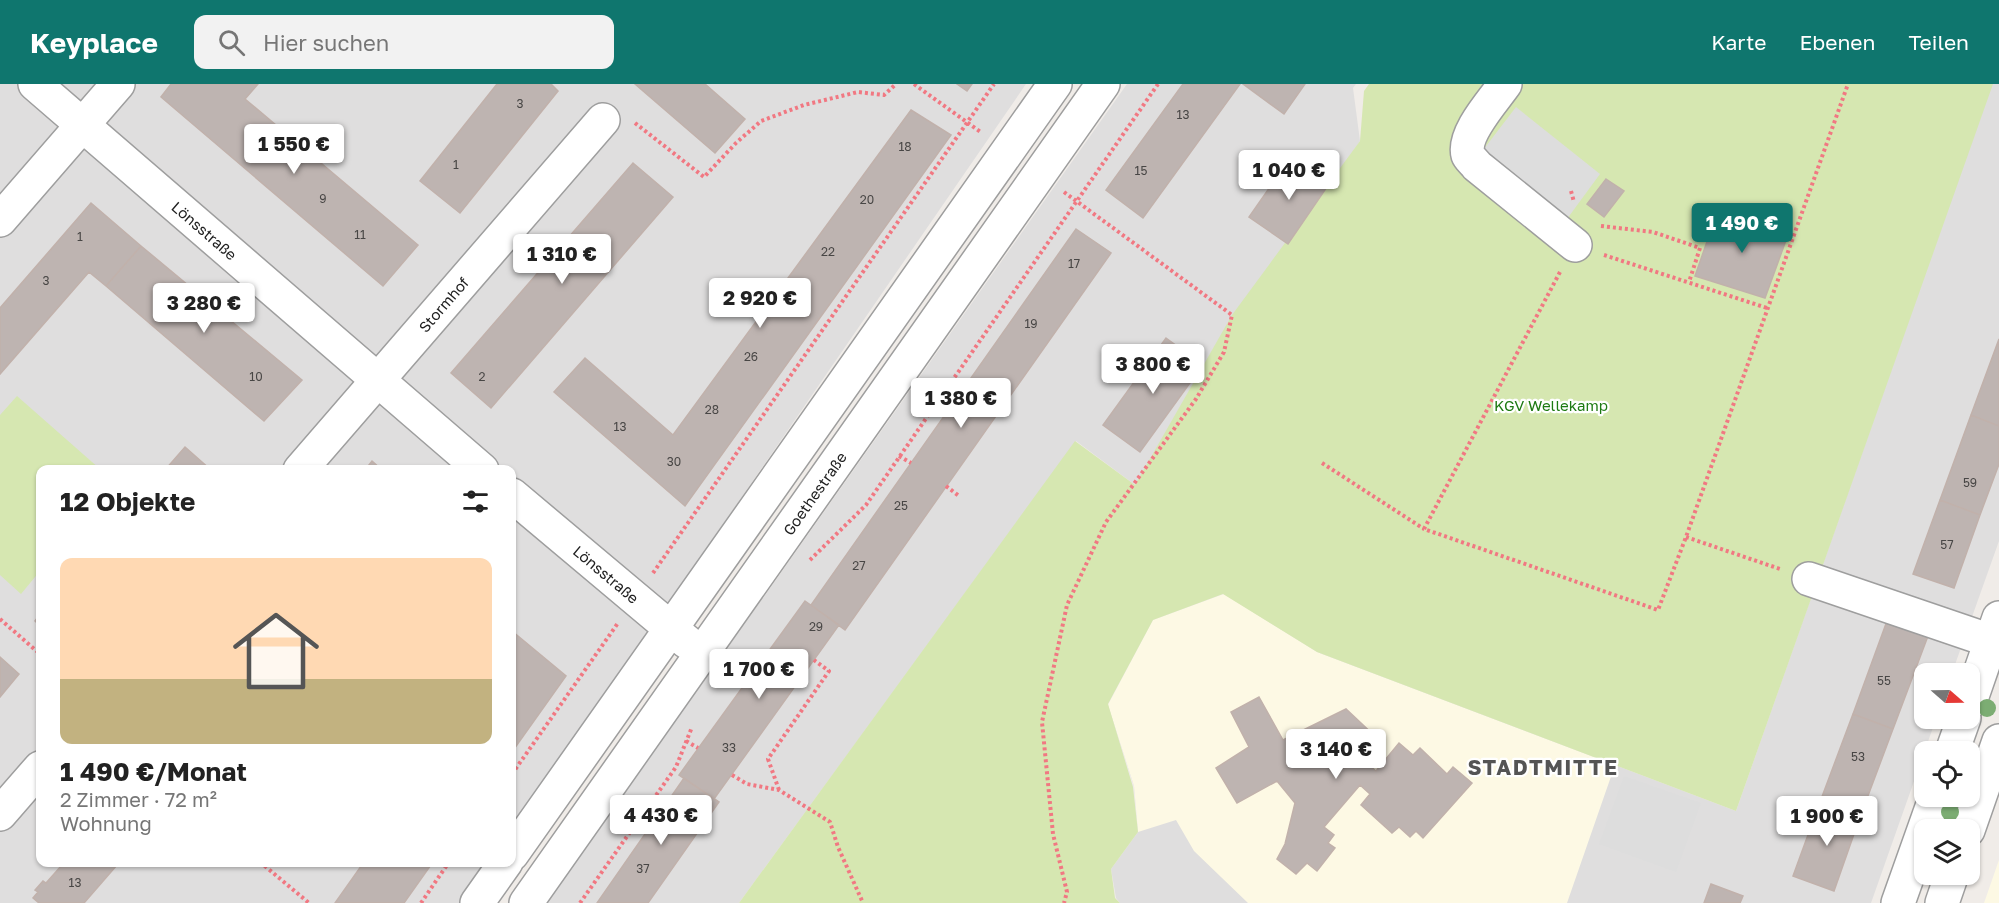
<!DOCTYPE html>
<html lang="de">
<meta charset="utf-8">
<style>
body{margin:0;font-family:"Golos Text",sans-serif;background:#f2f2f2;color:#222;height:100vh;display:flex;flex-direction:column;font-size:22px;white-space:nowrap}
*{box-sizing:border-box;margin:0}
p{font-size:20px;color:#767676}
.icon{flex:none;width:33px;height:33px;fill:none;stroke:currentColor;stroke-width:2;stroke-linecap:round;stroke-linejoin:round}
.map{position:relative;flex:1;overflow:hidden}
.panel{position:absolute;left:36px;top:381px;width:480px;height:402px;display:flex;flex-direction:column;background:#fff;border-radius:12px;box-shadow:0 2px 4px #0004}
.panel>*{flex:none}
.needle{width:39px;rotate:110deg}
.tools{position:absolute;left:1914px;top:579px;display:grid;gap:12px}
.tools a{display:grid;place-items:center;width:66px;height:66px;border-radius:12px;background:#fff;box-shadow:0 2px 4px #0004;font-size:30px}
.price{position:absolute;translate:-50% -51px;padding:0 14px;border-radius:6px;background:#fff;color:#222;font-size:20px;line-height:39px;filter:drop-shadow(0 2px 3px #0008)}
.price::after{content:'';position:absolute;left:50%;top:36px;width:18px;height:14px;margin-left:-9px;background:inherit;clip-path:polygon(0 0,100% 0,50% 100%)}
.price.selected{background:#0f766e;color:#fff}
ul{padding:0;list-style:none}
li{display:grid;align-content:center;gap:12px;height:318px;padding:0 24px}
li+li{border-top:2px solid #e0e0e0}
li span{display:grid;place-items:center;height:186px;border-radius:12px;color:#555}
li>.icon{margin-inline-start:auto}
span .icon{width:108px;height:108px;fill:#fffc;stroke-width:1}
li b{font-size:26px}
h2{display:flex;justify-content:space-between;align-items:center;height:72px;padding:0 24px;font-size:26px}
header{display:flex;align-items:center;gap:36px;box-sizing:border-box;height:84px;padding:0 30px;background:#0f766e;color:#fff}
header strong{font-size:28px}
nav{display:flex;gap:33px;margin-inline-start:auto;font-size:21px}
.search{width:420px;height:54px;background:#f2f2f2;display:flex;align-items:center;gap:15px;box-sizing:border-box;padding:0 21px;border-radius:12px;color:#767676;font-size:22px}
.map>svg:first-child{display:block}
.residential{fill:#dfdede}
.education{fill:#fdf9e4}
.grass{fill:#d6e7b1}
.parking{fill:#ddd}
.building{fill:#beb4b1;stroke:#c1b1ab;stroke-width:1.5}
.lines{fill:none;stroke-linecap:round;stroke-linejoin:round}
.minor-casing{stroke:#9e9e9e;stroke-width:36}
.path{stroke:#f17882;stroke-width:4;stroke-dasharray:3 3;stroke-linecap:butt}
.minor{stroke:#fff;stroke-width:33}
.tree{fill:#7cad73}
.labels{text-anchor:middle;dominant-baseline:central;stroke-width:4.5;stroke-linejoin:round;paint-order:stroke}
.number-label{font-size:12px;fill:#484645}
.street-label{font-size:15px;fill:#212121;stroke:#fff}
.park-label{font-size:15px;fill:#1e7a13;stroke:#fff}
.district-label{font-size:21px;font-weight:bold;letter-spacing:1.5px;fill:#545454;stroke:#fff}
</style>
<header>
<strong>Keyplace</strong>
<div class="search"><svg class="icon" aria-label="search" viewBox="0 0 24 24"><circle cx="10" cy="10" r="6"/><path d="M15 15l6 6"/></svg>Hier suchen</div>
<nav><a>Karte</a><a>Ebenen</a><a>Teilen</a></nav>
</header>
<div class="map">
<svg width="1999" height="819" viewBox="0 0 1999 819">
<rect width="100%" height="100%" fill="#f0ece8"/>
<path class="residential" d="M 0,0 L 1026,0 L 512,747 L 512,386 L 40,386 L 40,778 L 490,779 L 462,819 L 0,819 Z
M 1127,0 L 1356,0 L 1353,4 L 1360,57 L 1135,401 L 1076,357 L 739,819 L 547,819 Z
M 1992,0 L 1999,0 L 1999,457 L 1952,589 L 1924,590 L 1924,634 L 1936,635 L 1871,819 L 1120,819 L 1116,814 L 1111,785 L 1138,748 L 1134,702 L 1108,621 L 1224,510 L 1317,568 L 1736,727 Z"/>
<path class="education" d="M 1224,510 L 1317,568 L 1615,681 L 1567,819 L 1248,819 L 1194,767 L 1176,736 L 1138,748 L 1134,702 L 1108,621 L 1153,536 Z
M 1999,776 L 1999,819 L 1984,819 Z"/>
<path class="grass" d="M 1369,0 L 1993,0 L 1736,727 L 1317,568 L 1223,510 L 1153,536 L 1108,620 L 1133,703 L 1138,748 L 1111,785 L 1115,814 L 1120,819 L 739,819 L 1075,357 L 1135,401 L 1232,231 L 1360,57 L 1364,7 Z
M 17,312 L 100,385 L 40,386 L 40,487 L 21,510 L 0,491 L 0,331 Z"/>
<path class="parking" d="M 1516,23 L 1600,90 L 1564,139 L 1480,70 Z
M 1624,692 L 1701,719 L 1676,788 L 1599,760 Z"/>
<path class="building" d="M 171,0 L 258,0 L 245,15 L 418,161 L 383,202 L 161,13 Z
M 497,0 L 551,0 L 558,7 L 460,129 L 420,97 Z
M 635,0 L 705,0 L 745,35 L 715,69 Z
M 957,0 L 972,0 L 967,7 Z
M 1183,0 L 1240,0 L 1143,134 L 1106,106 Z
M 1243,0 L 1305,0 L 1284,30 Z
M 911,26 L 951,51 L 685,422 L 554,308 L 585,274 L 673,351 Z
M 1291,73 L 1329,100 L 1288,160 L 1249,133 Z
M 633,79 L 673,113 L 491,324 L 451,289 Z
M 1606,95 L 1624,107 L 1604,133 L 1587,120 Z
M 91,119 L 141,162 L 106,202 L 89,188 L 0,290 L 0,224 Z
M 1718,126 L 1789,148 L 1765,214 L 1695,192 Z
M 1076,145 L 1111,169 L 845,546 L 811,521 Z
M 141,162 L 302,296 L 264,337 L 106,202 Z
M 1166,254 L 1203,281 L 1140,368 L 1103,341 Z
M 1999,255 L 1999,342 L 1971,331 Z
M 1971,331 L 1999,342 L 1999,380 L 1980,431 L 1940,416 Z
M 185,363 L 211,386 L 165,386 Z
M 372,377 L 382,386 L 365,386 Z
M 1940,416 L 1980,431 L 1954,504 L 1913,490 Z
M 805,517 L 839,541 L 714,715 L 679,691 Z
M 40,530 L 40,542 L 35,537 Z
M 1887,537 L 1928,552 L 1893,645 L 1853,630 Z
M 512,547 L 566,592 L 512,668 Z
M 0,573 L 19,590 L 0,613 Z
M 1259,613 L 1283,656 L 1346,625 L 1378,655 L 1366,670 L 1374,676 L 1370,682 L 1376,687 L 1399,659 L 1413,671 L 1420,664 L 1447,690 L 1453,683 L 1472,699 L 1423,754 L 1416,747 L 1410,753 L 1399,743 L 1392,749 L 1361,721 L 1370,710 L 1360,701 L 1324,743 L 1334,751 L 1328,759 L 1335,764 L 1317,787 L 1307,779 L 1296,790 L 1277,775 L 1285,760 L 1295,719 L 1277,697 L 1237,719 L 1216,684 L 1249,663 L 1231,628 Z
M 1853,630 L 1893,645 L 1860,733 L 1820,718 Z
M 684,694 L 719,718 L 648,819 L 597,819 Z
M 1820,718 L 1860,733 L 1834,807 L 1793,792 Z
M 60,778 L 114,778 L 117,781 L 84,819 L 39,819 L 33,814 L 38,808 L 35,806 L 43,797 L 46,799 L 62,781 Z
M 364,778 L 433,778 L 404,819 L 335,819 Z
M 1711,800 L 1743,812 L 1740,819 L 1704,819 Z"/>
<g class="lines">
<defs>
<g id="minor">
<path id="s1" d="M 35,0 L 482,386"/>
<path d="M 1505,0 C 1494,16 1462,50 1468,71 C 1469,74 1475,79 1477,82 L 1575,161"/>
<path d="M 0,136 L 118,0"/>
<path id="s2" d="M 300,386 L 603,36"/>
<path id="s3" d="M 512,411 L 687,558"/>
<path d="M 1809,495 L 1991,557"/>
<path d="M 1970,618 L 1999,534"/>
<path d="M 1952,668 L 1964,634"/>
<path d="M 0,730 L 40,684"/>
<path d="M 1968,746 L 1999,657"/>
<path d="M 512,770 L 1055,0"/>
<path d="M 477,819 L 506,778"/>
<path id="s4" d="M 526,819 L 1103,0"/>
<path d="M 1898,819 L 1936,712"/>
<path d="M 1942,819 L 1952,790"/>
</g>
</defs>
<use href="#minor" class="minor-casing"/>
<path class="path" d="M 914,0 L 982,49
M 635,39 L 704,93 L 736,59 L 761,37 L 804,21 L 858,8 L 884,11 L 896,0
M 1571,107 L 1574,118
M 1064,108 L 1232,231 L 1224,268 L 1196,315 L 1106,438 L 1067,521 L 1042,638 L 1053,750 L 1067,808 L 1064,819
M 1601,142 L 1653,148 L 1700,164 L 1689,198
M 1604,171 L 1767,224
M 1560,188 L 1424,445 L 1658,526 L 1686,453 L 1848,0
M 899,372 L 911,379
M 1322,379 L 1424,445
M 946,402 L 959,412
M 1686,453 L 1780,485
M 810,476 L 866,421 L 1158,0
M 653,489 L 994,0
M 0,535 L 40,570
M 686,657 L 698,664
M 512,690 L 618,539
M 732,691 L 747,700 L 779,706 L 830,738 L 838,763 L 863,819
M 779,706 L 768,675 L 829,587 L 814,576
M 260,778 L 309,819
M 421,819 L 449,778
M 580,819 L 676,683 L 692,643"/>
<use href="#minor" class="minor"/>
</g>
<g class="tree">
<circle cx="1987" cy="624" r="9"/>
<circle cx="1950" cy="728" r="9"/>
</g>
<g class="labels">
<g class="number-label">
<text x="520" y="19">3</text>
<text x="1183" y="30">13</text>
<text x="905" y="62">18</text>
<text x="456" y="80">1</text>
<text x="1141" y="86">15</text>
<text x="323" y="114">9</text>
<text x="867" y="115">20</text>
<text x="360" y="150">11</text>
<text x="80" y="152">1</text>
<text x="828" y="167">22</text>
<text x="1074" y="179">17</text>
<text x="46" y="196">3</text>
<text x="1031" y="239">19</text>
<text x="751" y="272">26</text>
<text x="256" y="292">10</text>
<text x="482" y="292">2</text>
<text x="712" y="325">28</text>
<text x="620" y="342">13</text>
<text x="674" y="377">30</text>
<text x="1970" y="398">59</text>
<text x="901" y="421">25</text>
<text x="1947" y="460">57</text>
<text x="859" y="481">27</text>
<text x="816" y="542">29</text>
<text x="1884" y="596">55</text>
<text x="729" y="663">33</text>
<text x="1858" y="672">53</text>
<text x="643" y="784">37</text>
<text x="75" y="798">13</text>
</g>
<g class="street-label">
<text stroke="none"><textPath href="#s1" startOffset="224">Lönsstraße</textPath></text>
<text stroke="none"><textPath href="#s2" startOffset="219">Stormhof</textPath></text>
<text stroke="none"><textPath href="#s4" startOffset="501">Goethestraße</textPath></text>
<text stroke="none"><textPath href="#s3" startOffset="123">Lönsstraße</textPath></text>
</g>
<g class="park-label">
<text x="1551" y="321">KGV Wellekamp</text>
</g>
<g class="district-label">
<text x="1543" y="683">STADTMITTE</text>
</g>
</g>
</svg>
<div class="tools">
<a><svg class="needle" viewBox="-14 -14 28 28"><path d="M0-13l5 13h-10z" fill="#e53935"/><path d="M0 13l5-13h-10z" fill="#767676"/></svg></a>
<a><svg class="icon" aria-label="locate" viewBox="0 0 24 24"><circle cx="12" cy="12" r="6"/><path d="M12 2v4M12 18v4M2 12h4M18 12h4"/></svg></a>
<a><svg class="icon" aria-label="layers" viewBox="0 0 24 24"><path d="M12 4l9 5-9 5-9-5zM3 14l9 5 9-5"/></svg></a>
</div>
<b class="price" style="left:294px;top:91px">1 550 €</b>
<b class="price" style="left:1289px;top:117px">1 040 €</b>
<b class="price selected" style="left:1742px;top:170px">1 490 €</b>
<b class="price" style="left:562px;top:201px">1 310 €</b>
<b class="price" style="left:760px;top:245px">2 920 €</b>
<b class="price" style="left:204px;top:250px">3 280 €</b>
<b class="price" style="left:1153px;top:311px">3 800 €</b>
<b class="price" style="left:961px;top:345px">1 380 €</b>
<b class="price" style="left:759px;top:616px">1 700 €</b>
<b class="price" style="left:1336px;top:696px">3 140 €</b>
<b class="price" style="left:661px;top:762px">4 430 €</b>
<b class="price" style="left:1827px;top:763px">1 900 €</b>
<section class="panel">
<h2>12 Objekte<svg class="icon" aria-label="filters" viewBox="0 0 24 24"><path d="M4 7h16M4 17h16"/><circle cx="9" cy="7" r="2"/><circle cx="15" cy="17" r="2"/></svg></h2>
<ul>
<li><span style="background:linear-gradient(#ffd9b3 65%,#c2b280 0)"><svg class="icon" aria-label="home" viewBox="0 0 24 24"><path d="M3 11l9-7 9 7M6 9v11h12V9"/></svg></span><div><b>1 490 €/Monat</b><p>2 Zimmer · 72 m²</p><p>Wohnung</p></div></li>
</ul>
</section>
</div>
